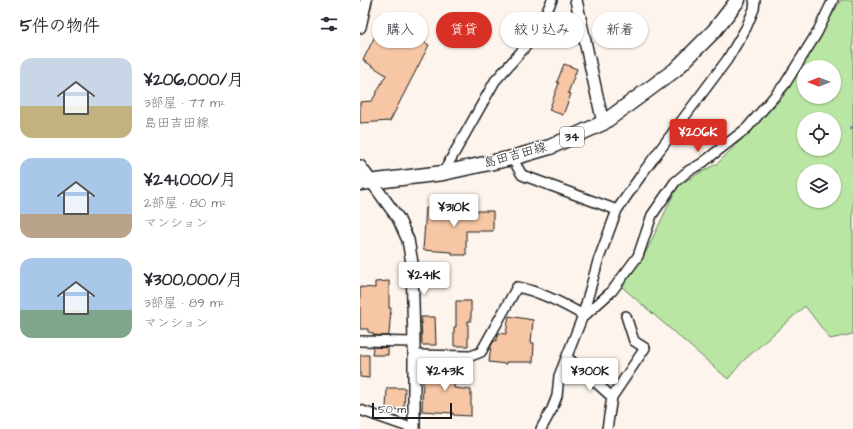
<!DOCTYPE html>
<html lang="ja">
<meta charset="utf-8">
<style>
body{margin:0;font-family:"Architects Daughter","Klee One",sans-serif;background:#f2f2f3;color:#2b2b33;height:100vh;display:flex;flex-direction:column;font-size:15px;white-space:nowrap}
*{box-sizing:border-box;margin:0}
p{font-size:13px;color:#7c7c81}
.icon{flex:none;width:22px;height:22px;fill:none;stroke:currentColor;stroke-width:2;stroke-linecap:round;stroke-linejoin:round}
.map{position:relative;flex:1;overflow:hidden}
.side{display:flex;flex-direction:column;background:#fff;width:360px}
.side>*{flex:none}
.guide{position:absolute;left:12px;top:12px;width:380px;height:36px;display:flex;gap:8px}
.needle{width:26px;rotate:270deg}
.tools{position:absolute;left:437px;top:60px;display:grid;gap:8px}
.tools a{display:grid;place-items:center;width:44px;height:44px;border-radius:50%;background:#fff;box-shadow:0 1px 3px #0004;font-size:20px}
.scale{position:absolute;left:12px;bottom:10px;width:80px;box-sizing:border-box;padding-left:4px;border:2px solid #1c1c1c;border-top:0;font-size:11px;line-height:14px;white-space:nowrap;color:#1c1c1c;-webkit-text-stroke:3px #fff;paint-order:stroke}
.price{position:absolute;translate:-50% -34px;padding:0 9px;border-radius:4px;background:#fff;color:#222;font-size:13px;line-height:26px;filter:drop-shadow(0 1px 2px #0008)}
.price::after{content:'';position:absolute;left:50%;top:24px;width:12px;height:9px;margin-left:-6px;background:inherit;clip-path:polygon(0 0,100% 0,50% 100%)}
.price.current{background:#d93025;color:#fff}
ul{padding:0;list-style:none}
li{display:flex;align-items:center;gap:12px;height:100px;padding:0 20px}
li span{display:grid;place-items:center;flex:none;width:112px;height:80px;border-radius:12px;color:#555}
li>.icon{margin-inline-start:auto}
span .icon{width:48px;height:48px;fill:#fffc;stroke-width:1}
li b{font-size:17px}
h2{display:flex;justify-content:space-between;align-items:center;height:48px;padding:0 20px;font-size:17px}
.pill{padding:0 14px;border-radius:18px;background:#fff;box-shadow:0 1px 3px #0004;font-size:14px;line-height:36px}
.pill.current{background:#d93025;color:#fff}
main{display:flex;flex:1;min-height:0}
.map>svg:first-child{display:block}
.green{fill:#bae6a3;stroke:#6b8160;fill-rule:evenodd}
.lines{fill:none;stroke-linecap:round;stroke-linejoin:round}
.stream{stroke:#668fa1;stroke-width:3}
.building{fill:#f6c6a5;stroke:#1c1c1c}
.minor-casing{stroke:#1c1c1c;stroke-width:12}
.tertiary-casing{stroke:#1c1c1c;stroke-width:14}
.primary-casing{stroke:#1c1c1c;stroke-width:17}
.minor{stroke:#fff;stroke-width:9}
.tertiary{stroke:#fff;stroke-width:11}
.primary{stroke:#fff;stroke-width:14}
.labels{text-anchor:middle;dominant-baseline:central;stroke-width:3;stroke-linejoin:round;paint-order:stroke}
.shield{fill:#fff;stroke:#606060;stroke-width:1}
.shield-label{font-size:12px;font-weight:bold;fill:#1c1c1c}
.street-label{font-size:13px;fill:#1c1c1c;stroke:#fff}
</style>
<main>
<section class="side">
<h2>5件の物件<svg class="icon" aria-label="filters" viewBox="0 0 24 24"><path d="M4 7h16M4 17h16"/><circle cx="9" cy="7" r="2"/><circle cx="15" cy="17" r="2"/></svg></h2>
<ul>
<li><span style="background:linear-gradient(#c9d6e8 60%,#c2b280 0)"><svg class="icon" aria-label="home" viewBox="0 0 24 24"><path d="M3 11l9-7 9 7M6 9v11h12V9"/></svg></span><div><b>¥206,000/月</b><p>3部屋 · 77 m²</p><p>島田吉田線</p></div></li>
<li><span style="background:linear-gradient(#a9c7e8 70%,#b9a48a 0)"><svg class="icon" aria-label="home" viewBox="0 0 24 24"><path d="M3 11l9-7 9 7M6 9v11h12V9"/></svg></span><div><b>¥241,000/月</b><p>2部屋 · 80 m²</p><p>マンション</p></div></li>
<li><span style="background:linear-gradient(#a9c7e8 65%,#7fa58c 0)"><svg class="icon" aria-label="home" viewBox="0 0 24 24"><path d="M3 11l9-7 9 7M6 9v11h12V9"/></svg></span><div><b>¥300,000/月</b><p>3部屋 · 89 m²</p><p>マンション</p></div></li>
</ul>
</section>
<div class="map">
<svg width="493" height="429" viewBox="0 0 493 429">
<rect width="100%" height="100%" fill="#fdf4ed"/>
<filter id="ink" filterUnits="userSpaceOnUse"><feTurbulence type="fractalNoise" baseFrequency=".025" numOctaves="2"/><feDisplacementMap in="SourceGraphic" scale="8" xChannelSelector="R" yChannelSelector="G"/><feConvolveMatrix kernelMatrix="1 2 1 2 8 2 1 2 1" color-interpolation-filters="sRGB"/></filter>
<g filter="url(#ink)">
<path class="green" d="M 481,0 L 493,0 L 493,334 L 470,339 L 445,306 L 383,361 L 368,379 L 262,287 L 286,252 L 318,185 L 358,163 L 423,97 ZM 444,67 L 474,67 L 474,97 L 444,97 ZM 444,119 L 474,119 L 474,149 L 444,149 ZM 444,171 L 474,171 L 474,201 L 444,201 Z"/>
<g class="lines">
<path class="stream" d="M 491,128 L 493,127"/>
</g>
<path class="building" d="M 24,18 L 69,45 L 30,121 L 0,123 L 0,102 L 12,101 L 26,75 L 3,60 Z
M 204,64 L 217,69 L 208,93 L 211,94 L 203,115 L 189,110 L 199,83 L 197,82 Z
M 66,208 L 98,209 L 98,208 L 112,208 L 112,211 L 133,211 L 133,231 L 106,231 L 106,255 L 92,255 L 92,252 L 63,250 Z
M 29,281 L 29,308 L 31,308 L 29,334 L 28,336 L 13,335 L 13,333 L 8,332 L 8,329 L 0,329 L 0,287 L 15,288 L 15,282 Z
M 96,301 L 111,301 L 111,321 L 108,321 L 108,346 L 94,346 L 94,327 L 96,327 Z
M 149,316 L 173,320 L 171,343 L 174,343 L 173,362 L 146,362 L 146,364 L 129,362 L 131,346 L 134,341 L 136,341 L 139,333 L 146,334 Z
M 61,317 L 75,317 L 76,345 L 62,345 Z
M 13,347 L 28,348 L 28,355 L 12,355 Z
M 0,355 L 9,355 L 9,378 L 0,377 Z
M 71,361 L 95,362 L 94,388 L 111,390 L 111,416 L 93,415 L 93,413 L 62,411 L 63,378 L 71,378 Z
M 27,388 L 45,388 L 44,410 L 26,409 Z"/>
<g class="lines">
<defs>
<path id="minor" d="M 152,158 L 162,175 L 257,210
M 83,173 L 135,81 L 176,35 L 192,0
M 222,318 L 252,291 L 278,256 L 292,215 L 315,182 L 328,171 L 341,164 L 387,128 L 425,84 L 457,33 L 473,0
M 0,341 L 54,342
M 54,355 L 111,356 L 121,352 L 157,287 C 178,291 204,304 223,315
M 207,357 L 252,397 L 247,429
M 252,397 L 285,348 L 274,341 L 266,316
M 0,410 L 54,429
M 181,429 L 192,409 L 197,396 L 199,376 L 222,318 L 238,261 L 257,210 L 284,171 L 367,60 L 386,28 L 394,9 L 395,1 L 394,0"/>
<path id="tertiary" d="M 216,0 L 243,123
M 0,27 L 6,0
M 0,166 L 38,218 L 48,240 L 52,263 L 54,342 L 54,429"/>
<path id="primary" d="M 0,183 L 83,173 L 152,158 L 190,147 L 243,123 L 315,70 L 354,31 L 378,0"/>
</defs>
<use href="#minor" class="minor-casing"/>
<use href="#tertiary" class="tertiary-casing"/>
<use href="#primary" class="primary-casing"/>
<use href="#minor" class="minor"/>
<use href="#tertiary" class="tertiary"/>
<use href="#primary" class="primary"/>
</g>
</g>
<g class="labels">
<rect class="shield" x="200" y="127" width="24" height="20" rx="3"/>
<g class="shield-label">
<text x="212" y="137">34</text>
</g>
<g class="street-label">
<text transform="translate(155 155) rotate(-15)">島田吉田線</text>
</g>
</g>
</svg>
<div class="tools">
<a><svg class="needle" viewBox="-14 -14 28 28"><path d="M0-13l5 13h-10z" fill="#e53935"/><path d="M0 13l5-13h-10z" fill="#7c7c81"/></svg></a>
<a><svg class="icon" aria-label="locate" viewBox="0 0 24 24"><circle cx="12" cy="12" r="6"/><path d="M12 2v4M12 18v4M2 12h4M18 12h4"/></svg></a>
<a><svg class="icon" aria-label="layers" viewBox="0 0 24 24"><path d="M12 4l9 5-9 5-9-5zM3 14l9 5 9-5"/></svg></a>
</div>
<div class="scale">50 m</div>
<b class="price current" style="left:338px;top:153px">¥206K</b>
<b class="price" style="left:94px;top:228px">¥310K</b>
<b class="price" style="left:64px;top:296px">¥241K</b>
<b class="price" style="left:85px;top:392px">¥243K</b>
<b class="price" style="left:230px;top:392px">¥300K</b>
<div class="guide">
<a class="pill">購入</a>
<a class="pill current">賃貸</a>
<a class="pill">絞り込み</a>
<a class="pill">新着</a>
</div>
</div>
</main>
